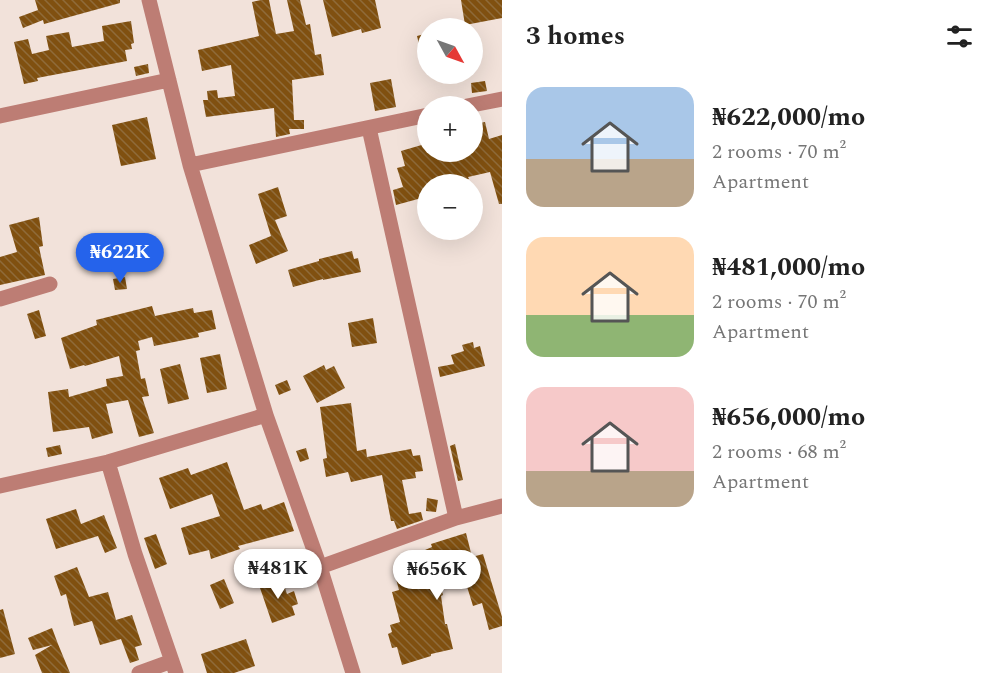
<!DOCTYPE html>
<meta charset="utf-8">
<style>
body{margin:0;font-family:Spectral,serif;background:#f6f6f6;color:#222;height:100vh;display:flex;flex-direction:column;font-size:22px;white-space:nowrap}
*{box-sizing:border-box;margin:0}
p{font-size:20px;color:#767676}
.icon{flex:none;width:33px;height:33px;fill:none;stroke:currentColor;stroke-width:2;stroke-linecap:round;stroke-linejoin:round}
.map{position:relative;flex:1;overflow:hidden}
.sheet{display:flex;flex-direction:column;background:#fff;width:498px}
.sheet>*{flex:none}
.needle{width:39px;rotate:130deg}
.tools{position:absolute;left:417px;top:18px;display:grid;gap:12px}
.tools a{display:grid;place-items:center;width:66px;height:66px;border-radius:50%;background:#fff;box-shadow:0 6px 24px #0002;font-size:30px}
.price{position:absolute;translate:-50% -51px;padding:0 14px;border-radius:21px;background:#fff;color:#222;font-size:20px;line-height:39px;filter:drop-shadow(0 2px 3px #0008)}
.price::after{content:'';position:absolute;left:50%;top:36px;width:18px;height:14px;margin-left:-9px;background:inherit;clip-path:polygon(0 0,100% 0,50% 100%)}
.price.active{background:#2563eb;color:#fff}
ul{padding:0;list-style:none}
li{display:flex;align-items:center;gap:18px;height:150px;padding:0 24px}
li span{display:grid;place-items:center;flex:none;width:168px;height:120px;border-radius:18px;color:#555}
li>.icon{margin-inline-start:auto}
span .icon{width:72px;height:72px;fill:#fffc;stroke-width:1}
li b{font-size:26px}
h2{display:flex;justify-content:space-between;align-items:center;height:72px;padding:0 24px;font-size:26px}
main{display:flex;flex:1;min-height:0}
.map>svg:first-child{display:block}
.building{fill:url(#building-back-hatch)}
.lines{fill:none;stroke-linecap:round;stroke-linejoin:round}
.minor{stroke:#bd7d74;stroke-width:15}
</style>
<main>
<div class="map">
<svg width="502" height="673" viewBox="0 0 502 673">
<defs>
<pattern id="building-back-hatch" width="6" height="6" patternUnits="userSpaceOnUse" patternTransform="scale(1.5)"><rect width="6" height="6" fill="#805010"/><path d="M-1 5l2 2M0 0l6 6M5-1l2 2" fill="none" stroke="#8f6b3a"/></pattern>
</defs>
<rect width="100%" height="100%" fill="#f2e2da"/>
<path class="building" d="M 35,0 L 120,0 L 120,3 L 44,24 L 43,20 L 23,28 L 19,17 L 38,10 Z
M 261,0 L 269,0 L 276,34 L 294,31 L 287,0 L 300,0 L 306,25 L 310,24 L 315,55 L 321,54 L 324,75 L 292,80 L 294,120 L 304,120 L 304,129 L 289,129 L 290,134 L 276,137 L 274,108 L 206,117 L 203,100 L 208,100 L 207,91 L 217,90 L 218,98 L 235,96 L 231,65 L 202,71 L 198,50 L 259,36 L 252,2 Z
M 323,0 L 375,0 L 381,28 L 362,33 L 361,29 L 332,37 Z
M 461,0 L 502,0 L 502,18 L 465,25 Z
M 131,21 L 134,43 L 131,44 L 132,49 L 125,50 L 127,61 L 37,78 L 38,81 L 24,84 L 14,42 L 28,39 L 32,54 L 49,50 L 46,36 L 69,32 L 72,47 L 104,41 L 102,26 Z
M 428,33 L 428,66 L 424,66 L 417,36 Z
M 148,64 L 149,73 L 136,76 L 134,67 Z
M 391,79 L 396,107 L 375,111 L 370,83 Z
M 485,81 L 487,91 L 472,93 L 471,83 Z
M 147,117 L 156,159 L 121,166 L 112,125 Z
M 485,122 L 489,139 L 502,135 L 502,204 L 499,204 L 490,172 L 468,177 L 469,179 L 450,184 L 428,184 L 428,224 L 423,224 L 418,199 L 396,205 L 393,190 L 403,187 L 397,168 L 405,166 L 401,151 L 425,144 L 428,152 L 472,152 L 472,124 Z
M 278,187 L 287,216 L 275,220 L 288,251 L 256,264 L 249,245 L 271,236 L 258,194 Z
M 39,217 L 43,246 L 39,247 L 45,275 L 0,285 L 0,257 L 17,252 L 9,225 Z
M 352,251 L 354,259 L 358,258 L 361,272 L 323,280 L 323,279 L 293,287 L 288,270 L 319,261 L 319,259 Z
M 125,277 L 127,289 L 115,290 L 113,279 Z
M 152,306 L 155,316 L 193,308 L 194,313 L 212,310 L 216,329 L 198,333 L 199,337 L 154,346 L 152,337 L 138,341 L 140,350 L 136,351 L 141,379 L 145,378 L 149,396 L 142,397 L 154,433 L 139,437 L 128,400 L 106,404 L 113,433 L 92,439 L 89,427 L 53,432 L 48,392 L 68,389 L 69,397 L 107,386 L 106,379 L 123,376 L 119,356 L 85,366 L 84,365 L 70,369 L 61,338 L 97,325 L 96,320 Z
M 39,310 L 46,336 L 35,339 L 27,314 Z
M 373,318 L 377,343 L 352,347 L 348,323 Z
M 473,342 L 474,348 L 480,346 L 485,366 L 440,377 L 438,367 L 454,364 L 451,355 L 464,351 L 462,345 Z
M 220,354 L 227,389 L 207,393 L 200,358 Z
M 180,364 L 189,399 L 168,404 L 160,369 Z
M 324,365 L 326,370 L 334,366 L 345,388 L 317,403 L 303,376 Z
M 287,380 L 291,390 L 279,395 L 275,385 Z
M 351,403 L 357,451 L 366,449 L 367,457 L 411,449 L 413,456 L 420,455 L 423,471 L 415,472 L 416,478 L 402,480 L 409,514 L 421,512 L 423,520 L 397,529 L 394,521 L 391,521 L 382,475 L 351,482 L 348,472 L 326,477 L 323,459 L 327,458 L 320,407 Z
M 455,444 L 463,480 L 458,481 L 450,446 Z
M 60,445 L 62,454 L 48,457 L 46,448 Z
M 306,448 L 309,459 L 300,462 L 296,451 Z
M 227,462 L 244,510 L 261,504 L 263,510 L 284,502 L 294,531 L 238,546 L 240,549 L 211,559 L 209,550 L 189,555 L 181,528 L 220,516 L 212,494 L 170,509 L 159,478 L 188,468 L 191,475 Z
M 427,498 L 438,500 L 436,512 L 426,511 Z
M 76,509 L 81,524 L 104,515 L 117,548 L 105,553 L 98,536 L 56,549 L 46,519 Z
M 466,533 L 472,557 L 483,554 L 502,617 L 502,626 L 489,630 L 482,603 L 473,606 L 456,551 L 432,559 L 443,595 L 441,596 L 445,624 L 447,624 L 453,649 L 431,654 L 431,656 L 402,665 L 397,647 L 392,648 L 388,634 L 392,632 L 390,625 L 400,622 L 392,592 L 399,590 L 395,575 L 403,572 L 402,567 L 421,562 L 418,553 L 432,547 L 431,544 Z
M 156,534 L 167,564 L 155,569 L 144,538 Z
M 77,567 L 89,597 L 108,592 L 116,620 L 132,615 L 142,645 L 135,647 L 139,660 L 130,663 L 121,639 L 100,645 L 92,621 L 74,626 L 66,594 L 61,596 L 54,576 Z
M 281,577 L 287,594 L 294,591 L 298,604 L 292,606 L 295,615 L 272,623 L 259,585 Z
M 224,579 L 234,603 L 220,609 L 210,585 Z
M 3,609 L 15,654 L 0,658 L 0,610 Z
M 52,628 L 58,644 L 70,673 L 42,673 L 35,655 L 52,645 L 33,650 L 28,638 Z
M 246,639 L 255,666 L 234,673 L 207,673 L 201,654 Z"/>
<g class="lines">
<path class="minor" d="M 149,0 L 190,165 L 266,415 L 320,567 L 353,673
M 467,106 L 502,99
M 0,116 L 169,80
M 369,128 L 456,518
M 190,165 L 428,115
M 0,299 L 50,284
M 108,462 L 135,554 L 176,673
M 0,486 L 108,462 L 266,415
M 320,567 L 456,518 L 502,506
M 139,673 L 172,661"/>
</g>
</svg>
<div class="tools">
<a><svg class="needle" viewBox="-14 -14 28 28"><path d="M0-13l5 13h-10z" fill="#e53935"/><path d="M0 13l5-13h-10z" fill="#767676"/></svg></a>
<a>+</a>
<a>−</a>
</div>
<b class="price active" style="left:120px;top:284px">₦622K</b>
<b class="price" style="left:278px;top:600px">₦481K</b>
<b class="price" style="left:437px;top:601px">₦656K</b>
</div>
<section class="sheet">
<h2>3 homes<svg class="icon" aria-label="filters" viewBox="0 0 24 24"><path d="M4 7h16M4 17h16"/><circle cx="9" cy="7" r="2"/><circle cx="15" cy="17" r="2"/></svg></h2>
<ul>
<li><span style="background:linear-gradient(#a9c7e8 60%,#b9a48a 0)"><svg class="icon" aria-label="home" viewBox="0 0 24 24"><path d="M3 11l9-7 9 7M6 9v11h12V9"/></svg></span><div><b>₦622,000/mo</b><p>2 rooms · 70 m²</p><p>Apartment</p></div></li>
<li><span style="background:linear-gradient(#ffd9b3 65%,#8fb573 0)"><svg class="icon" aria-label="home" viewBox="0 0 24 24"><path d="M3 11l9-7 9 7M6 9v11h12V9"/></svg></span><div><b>₦481,000/mo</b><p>2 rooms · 70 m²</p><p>Apartment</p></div></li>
<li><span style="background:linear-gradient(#f6c9c9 70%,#b9a48a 0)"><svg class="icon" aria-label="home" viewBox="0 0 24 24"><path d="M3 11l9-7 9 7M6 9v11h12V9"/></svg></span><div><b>₦656,000/mo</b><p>2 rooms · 68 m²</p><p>Apartment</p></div></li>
</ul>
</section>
</main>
